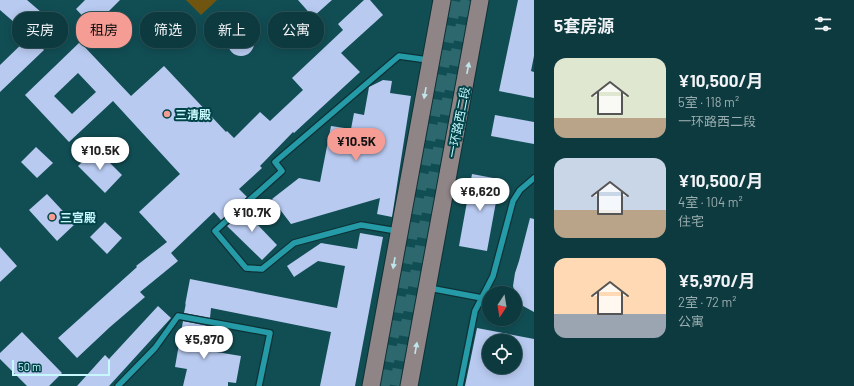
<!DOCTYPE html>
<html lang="zh">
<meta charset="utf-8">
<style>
body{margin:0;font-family:Barlow,"Noto Sans SC",sans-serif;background:#1b454a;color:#f1f3f6;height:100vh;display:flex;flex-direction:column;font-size:15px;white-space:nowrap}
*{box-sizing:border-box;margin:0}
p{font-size:13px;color:#9aadb0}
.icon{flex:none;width:22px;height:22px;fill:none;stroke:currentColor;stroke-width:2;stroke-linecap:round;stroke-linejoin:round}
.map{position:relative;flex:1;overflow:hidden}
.sheet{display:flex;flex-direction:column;background:#0d3a3f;width:320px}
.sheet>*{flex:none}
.top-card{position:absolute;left:12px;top:12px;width:380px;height:36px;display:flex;gap:8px}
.needle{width:26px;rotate:192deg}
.controls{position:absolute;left:482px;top:286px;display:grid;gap:8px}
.controls a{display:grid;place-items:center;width:40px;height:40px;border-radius:50%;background:#0d3a3f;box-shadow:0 2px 10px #0003,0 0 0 1px #2d5459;font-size:20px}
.scale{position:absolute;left:12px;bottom:10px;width:98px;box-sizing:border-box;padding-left:4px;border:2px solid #c7f8fd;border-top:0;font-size:11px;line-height:14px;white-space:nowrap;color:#c7f8fd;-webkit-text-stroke:3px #004349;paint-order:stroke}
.price{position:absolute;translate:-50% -34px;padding:0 9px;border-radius:14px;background:#fff;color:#222;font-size:13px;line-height:26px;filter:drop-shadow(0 1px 2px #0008)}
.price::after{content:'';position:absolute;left:50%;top:24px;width:12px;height:9px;margin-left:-6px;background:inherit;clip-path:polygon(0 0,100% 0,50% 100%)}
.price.selected{background:#f59c94;color:#111}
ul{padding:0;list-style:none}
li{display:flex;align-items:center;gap:12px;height:100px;padding:0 20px}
li span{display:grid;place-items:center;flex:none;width:112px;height:80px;border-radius:12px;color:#555}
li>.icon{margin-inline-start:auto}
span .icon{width:48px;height:48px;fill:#fffc;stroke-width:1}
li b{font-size:17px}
h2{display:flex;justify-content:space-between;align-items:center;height:48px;padding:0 20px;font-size:17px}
.tag{padding:0 14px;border-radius:16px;background:#0d3a3f;box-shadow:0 2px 10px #0003,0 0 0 1px #2d5459;font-size:14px;line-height:36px}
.tag.selected{background:#f59c94;color:#111}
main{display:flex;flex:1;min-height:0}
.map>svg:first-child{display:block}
.green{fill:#705510}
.building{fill:#b8caf0;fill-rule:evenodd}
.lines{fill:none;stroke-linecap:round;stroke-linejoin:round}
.primary-tunnel{stroke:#2c686d;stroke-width:17;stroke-dasharray:17 8;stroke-linecap:butt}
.lane-casing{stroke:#0e3135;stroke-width:8}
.primary-casing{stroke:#0e3135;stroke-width:19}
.lane{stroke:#249ba7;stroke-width:5.5}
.primary{stroke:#908586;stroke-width:17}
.oneway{fill:#bfe7eb}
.poi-dot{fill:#f59c94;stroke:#004349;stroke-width:1.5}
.labels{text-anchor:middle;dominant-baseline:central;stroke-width:4;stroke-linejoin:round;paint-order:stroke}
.poi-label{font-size:12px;font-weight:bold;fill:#c7f8fd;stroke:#004349;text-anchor:start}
.street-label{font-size:12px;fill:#c7f8fd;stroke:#004349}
</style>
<main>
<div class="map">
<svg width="534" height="386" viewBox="0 0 534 386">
<rect width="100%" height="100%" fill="#114e54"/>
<path class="green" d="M 186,0 L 217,0 L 201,15 Z"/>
<path class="building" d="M 0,0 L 27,0 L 48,18 L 32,37 L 44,50 L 0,92 L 0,65 L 30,36 L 0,10 Z
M 85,0 L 120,0 L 93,27 L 76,9 Z
M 298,0 L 332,0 L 313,17 Z
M 364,0 L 370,0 L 383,15 L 341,53 L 360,72 L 294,133 L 293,132 L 260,166 L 262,168 L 239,189 L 247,197 L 221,220 L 214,212 L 171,253 L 178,261 L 140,292 L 145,297 L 110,327 L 77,358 L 58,338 L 137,267 L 136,266 L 167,242 L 139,212 L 180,174 L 113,101 L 69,142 L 25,95 L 80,42 L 131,96 L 164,66 L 226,132 L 227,131 L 234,138 L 260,112 L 270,121 L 303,90 L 292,78 L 343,30 L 338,24 ZM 78,73 L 96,92 L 72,114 L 54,96 Z
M 518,0 L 534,0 L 534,56 L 531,71 L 534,72 L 534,98 L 499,91 Z
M228 43a13 13 0 1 1 26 0a13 13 0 1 1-26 0Z
M 383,80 L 392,81 L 390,93 L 411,96 L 392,217 L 377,214 L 380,198 L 291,224 L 272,199 L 299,178 L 320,182 L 331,126 L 351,129 L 354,113 L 364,115 L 369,87 Z
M 495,115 L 534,122 L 534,144 L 491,136 Z
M 36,147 L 53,163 L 37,178 L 21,162 Z
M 96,149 L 122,175 L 105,193 L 78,166 Z
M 472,174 L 504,180 L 502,192 L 498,191 L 487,251 L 459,246 Z
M 47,194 L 75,224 L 57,241 L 29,210 Z
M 253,203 L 261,211 L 252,219 L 277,245 L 262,260 L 227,226 Z
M 530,218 L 534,219 L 534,312 L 523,306 L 516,297 L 513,286 L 515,273 L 519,261 Z
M 105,222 L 122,238 L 107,254 L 90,237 Z
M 360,233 L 383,237 L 355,386 L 320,386 L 331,332 L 211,308 L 210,318 L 184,313 L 186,303 L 185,305 L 190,279 L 337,308 L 345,266 L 318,261 L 294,277 L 287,266 L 321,243 L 357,249 Z
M 0,247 L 17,266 L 0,282 Z
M 158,306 L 171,318 L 109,386 L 77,386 L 105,355 L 109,359 Z
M 183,321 L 208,326 L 204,350 L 241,356 L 236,383 L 228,382 L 228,386 L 183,386 L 187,369 L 175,367 Z
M 477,328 L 534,339 L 534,386 L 465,386 ZM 489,341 L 515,341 L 515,367 L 489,367 Z
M 22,332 L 62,373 L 49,386 L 27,386 L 0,359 L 0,353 Z"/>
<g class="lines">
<path class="primary-tunnel" d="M 381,386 L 453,0
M 398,386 L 469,0"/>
<defs>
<path id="lane" d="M 397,231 L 361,225 L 294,243 L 262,269 L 246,268 L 215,231 L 282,171 L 275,162 L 399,56 L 428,60
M 429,288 L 482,298
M 118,386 L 155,348 L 178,316 L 270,333 L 259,386
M 460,386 L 475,311 L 493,276 L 513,201 L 520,190 L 534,178"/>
<path id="primary" d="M 371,386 L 442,0
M 409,386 L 480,0"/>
</defs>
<use href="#lane" class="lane-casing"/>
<use href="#primary" class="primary-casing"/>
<use href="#lane" class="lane"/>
<use href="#primary" class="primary"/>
</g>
<defs><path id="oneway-solid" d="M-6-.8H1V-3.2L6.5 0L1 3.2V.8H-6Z"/></defs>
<g class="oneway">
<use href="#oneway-solid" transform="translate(468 68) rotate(-79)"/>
<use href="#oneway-solid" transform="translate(425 93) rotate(100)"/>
<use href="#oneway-solid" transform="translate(394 263) rotate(100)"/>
<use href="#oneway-solid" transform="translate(416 348) rotate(-80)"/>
</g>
<g class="poi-dot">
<circle cx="167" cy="114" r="4"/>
<circle cx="52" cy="217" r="4"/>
</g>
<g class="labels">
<g class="poi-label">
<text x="175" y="114">三清殿</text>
<text x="60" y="217">三宫殿</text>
</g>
<g class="street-label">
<text transform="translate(458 122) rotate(-79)">一环路西二段</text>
</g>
</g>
</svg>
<div class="controls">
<a><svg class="needle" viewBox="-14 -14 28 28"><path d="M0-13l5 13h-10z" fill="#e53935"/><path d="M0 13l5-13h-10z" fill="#9aadb0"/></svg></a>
<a><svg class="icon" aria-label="locate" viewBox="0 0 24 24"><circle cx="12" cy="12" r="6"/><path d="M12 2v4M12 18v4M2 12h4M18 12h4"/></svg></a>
</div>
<div class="scale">50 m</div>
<b class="price selected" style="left:356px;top:162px">¥10.5K</b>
<b class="price" style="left:100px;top:171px">¥10.5K</b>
<b class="price" style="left:480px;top:212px">¥6,620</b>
<b class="price" style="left:252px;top:233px">¥10.7K</b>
<b class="price" style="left:204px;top:360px">¥5,970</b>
<div class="top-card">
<a class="tag">买房</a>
<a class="tag selected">租房</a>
<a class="tag">筛选</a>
<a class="tag">新上</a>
<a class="tag">公寓</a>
</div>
</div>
<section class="sheet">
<h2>5套房源<svg class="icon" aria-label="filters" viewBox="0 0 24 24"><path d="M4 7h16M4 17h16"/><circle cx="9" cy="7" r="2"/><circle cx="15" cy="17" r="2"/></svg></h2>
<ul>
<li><span style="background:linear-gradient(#dfe7d0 75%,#b9a48a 0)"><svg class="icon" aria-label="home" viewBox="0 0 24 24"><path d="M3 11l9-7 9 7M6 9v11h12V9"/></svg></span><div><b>¥10,500/月</b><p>5室 · 118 m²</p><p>一环路西二段</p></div></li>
<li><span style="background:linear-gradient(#c9d6e8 65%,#b9a48a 0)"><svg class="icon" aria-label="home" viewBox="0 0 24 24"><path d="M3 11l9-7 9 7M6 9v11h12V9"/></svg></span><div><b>¥10,500/月</b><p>4室 · 104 m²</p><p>住宅</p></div></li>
<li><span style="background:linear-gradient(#ffd9b3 70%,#9aa5b1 0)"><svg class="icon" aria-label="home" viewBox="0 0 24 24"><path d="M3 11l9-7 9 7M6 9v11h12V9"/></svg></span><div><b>¥5,970/月</b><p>2室 · 72 m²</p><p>公寓</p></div></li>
</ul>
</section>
</main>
